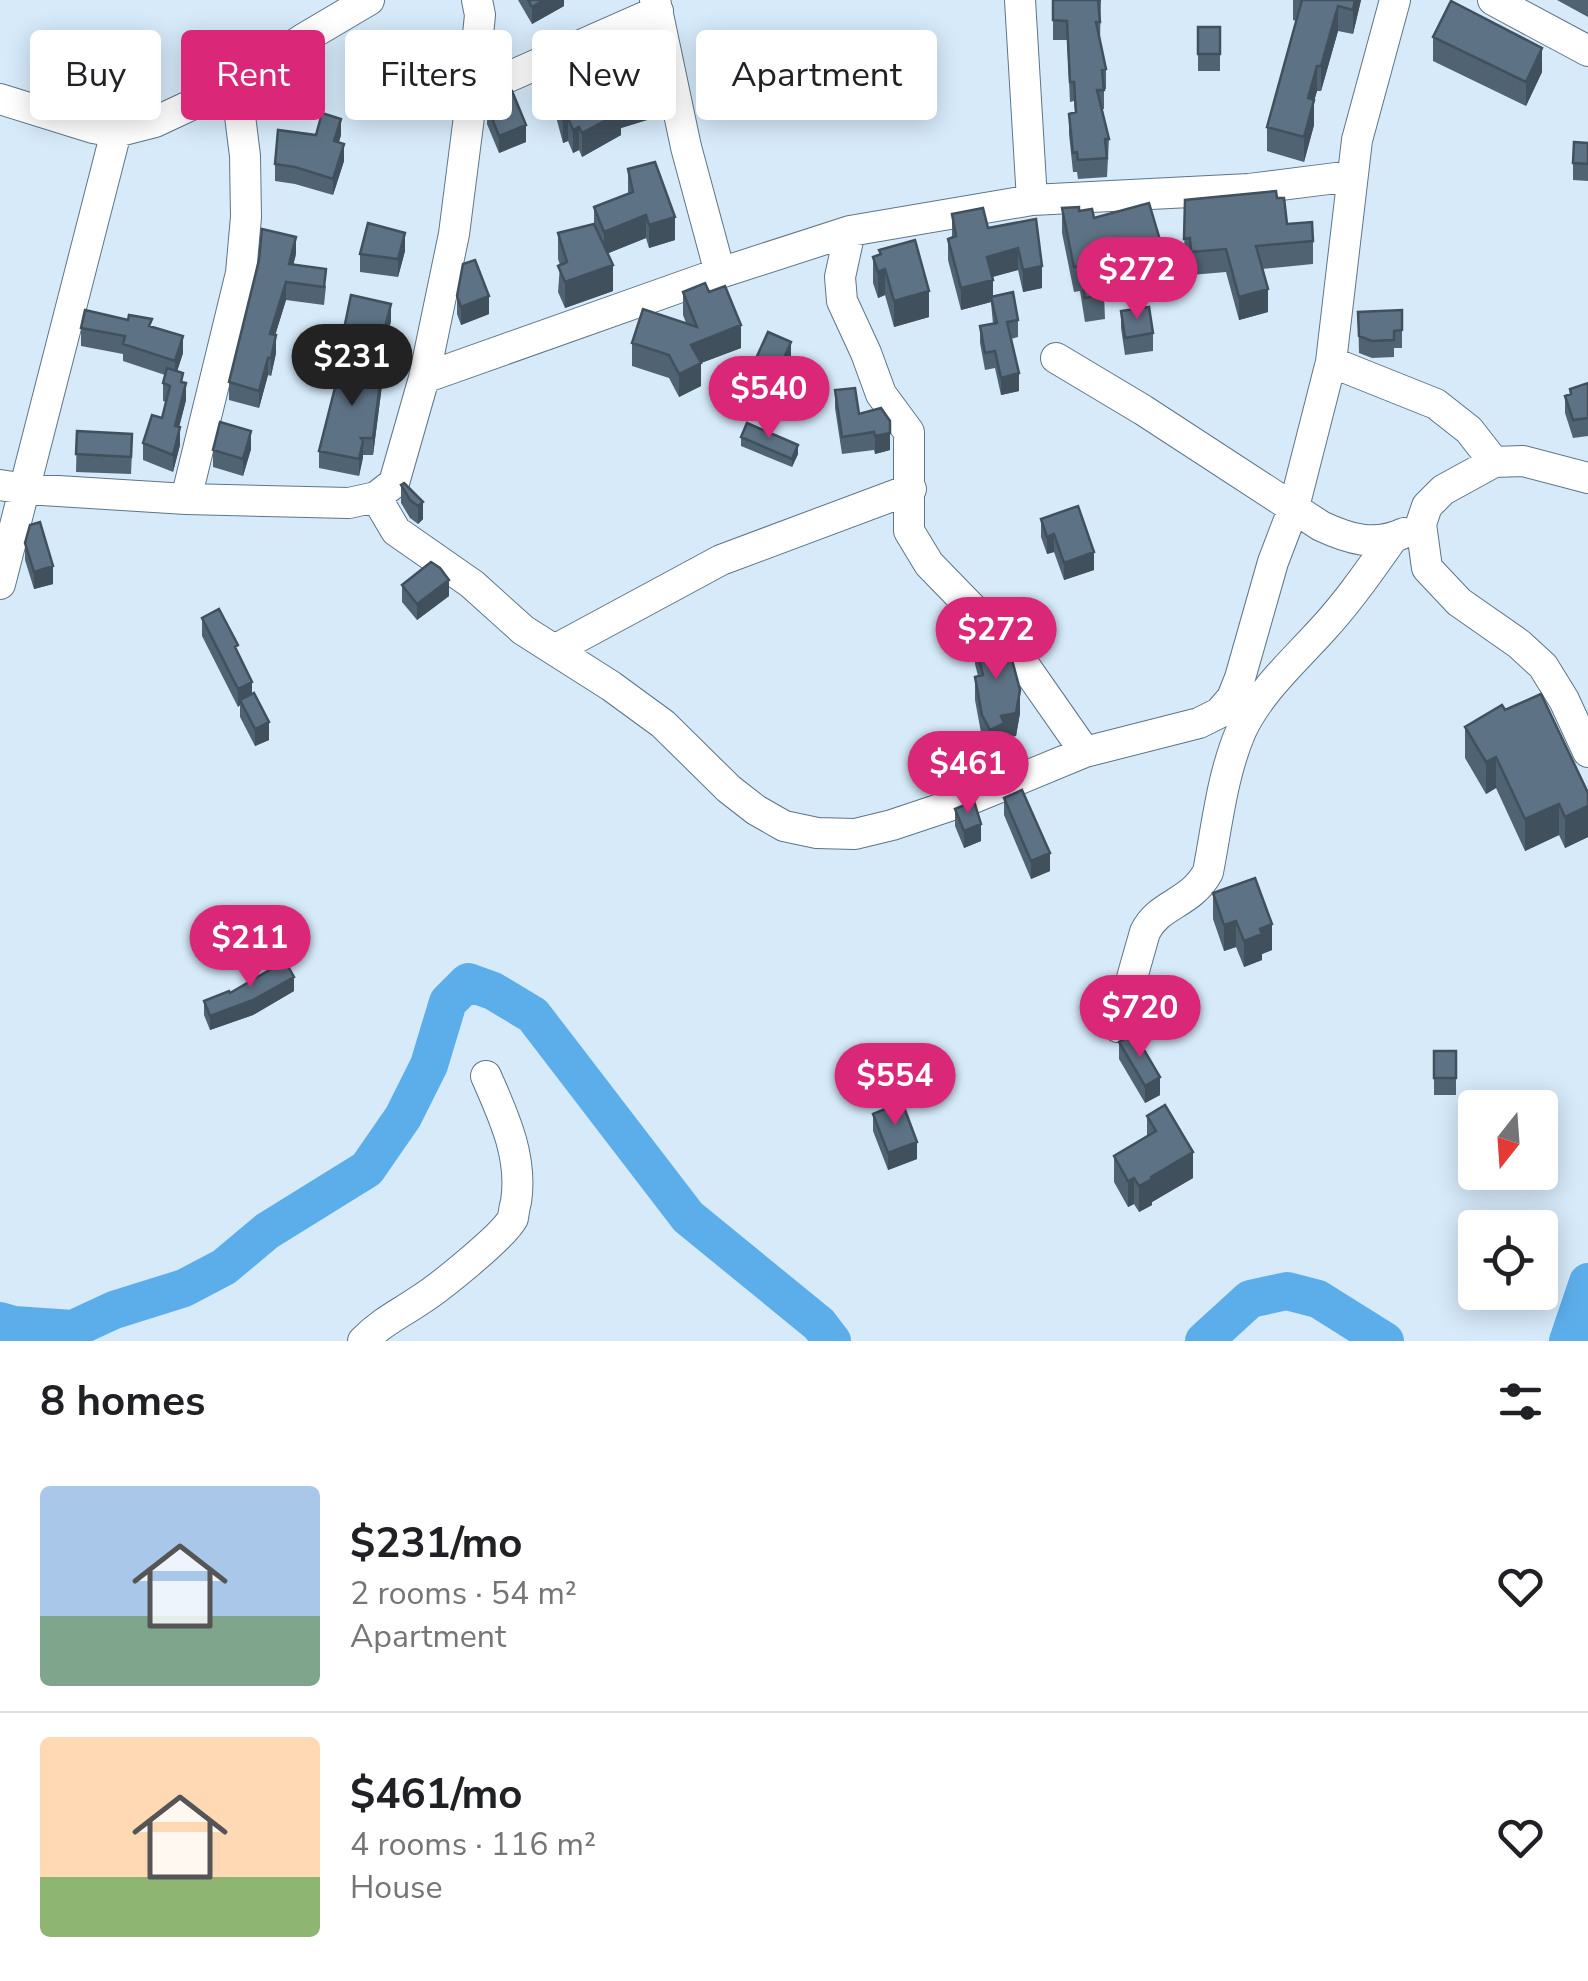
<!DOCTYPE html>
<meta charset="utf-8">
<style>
body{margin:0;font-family:"Nunito Sans",sans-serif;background:#f6f6f6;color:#202124;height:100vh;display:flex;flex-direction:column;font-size:38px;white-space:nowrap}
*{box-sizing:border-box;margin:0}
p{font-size:32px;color:#757577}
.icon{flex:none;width:55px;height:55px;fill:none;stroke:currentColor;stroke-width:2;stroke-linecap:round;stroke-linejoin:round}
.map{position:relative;height:1341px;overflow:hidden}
.panel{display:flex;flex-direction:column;background:#fff;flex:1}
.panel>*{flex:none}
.banner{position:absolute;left:30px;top:30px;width:1000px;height:90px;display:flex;gap:20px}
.needle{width:65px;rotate:197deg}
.tools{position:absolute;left:1458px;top:1090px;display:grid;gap:20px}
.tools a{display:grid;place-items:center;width:100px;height:100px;border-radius:10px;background:#fff;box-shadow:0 5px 25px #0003;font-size:50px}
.price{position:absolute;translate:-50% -85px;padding:0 22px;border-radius:35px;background:#db2777;color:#fff;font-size:32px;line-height:65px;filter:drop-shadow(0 2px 5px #0008)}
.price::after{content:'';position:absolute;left:50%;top:60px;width:30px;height:22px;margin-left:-15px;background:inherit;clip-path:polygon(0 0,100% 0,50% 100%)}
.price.current{background:#222;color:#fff}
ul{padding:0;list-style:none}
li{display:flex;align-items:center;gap:30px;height:250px;padding:0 40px}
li+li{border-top:2px solid #e0e0e0}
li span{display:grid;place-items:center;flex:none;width:280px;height:200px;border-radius:10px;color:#555}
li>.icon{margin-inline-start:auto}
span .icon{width:120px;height:120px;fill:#fffc;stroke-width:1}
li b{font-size:42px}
h2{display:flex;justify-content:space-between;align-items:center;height:120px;padding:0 40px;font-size:42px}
.tag{padding:0 35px;border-radius:10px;background:#fff;box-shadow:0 5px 25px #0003;font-size:35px;line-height:90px}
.tag.current{background:#db2777;color:#fff}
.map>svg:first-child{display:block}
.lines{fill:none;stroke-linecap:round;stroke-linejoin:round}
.river{stroke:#5caeea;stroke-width:38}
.minor-casing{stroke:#5e7587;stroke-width:32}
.minor{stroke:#fff;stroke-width:30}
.wall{fill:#506372}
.shaded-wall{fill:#41505d}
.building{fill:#5d7385;stroke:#41505d;stroke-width:2.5}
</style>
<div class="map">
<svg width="1588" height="1341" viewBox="0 0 1588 1341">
<rect width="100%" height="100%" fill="#d6eafa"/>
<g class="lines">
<path class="river" d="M 0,1321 L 14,1325 L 73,1329 L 114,1310 L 184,1288 L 224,1267 L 267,1231 L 367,1169 L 403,1117 L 429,1065 L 448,1002 L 468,982 L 493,991 L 533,1015 L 688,1217 L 819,1324 L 832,1341
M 1204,1341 L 1250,1299 L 1287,1291 L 1318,1299 L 1385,1341
M 1568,1341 L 1588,1282"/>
<defs>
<path id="minor" d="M 655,0 L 686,147 L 720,273
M 1020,0 L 1032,200
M 1493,0 L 1588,51
M 472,93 L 658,11
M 0,99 L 93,128 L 116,132 L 155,122 L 236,84 L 303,39 L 369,0
M 850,231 L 840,277 L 842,301 L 866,353 L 881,394 L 909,432 L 909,531 L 929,564 L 998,635 L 1027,669 L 1085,752
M 1056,358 L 1143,410 L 1321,526 C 1349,539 1374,547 1404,533
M 1331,362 L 1436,404 L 1469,430 L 1494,462
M 424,378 L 720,273 L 850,231 L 1032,200 L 1249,189 L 1352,176
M 1588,478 L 1523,461 L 1494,462 L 1443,490 L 1427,506 L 1421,524 L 1427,568 L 1459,602 L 1519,644 L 1543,666 L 1564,700 L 1588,752
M 0,485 L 26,489 L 186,499 L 349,503 L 376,497 L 394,483 L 424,378 L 454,234 L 472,93 L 480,15 L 477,0
M 376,497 L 396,531 L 472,584 L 523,630 L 611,686 L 663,724 L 729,789 L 756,810 L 784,826 L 817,833 L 855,834 L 892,825 L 976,797 L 1085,752 L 1199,723 L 1219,713 L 1232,698 L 1240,678 L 1273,562 L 1294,507 L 1331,362 L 1357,140 L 1395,0
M 186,499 L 241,273 L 246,217 L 245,156 L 236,84
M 0,584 L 116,132
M 556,649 L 721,560 L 911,489
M 1118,1027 L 1145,932 C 1159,903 1190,905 1208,872 C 1217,826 1222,775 1241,731 C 1259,692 1294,661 1322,630 C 1348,602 1370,570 1392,539
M 363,1341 C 383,1321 398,1315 420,1300 C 439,1288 504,1236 513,1218 C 513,1217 515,1204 516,1202 C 523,1157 504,1117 486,1076"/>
</defs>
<use href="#minor" class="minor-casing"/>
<use href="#minor" class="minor"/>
</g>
<path class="wall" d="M 518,0 L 564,0 L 564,6 L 532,24 Z
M 1053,0 L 1101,0 L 1100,39 L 1106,69 L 1106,89 L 1104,89 L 1104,109 L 1102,109 L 1109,139 L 1107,177 L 1078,179 L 1077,172 L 1073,172 L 1069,134 L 1069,114 L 1075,113 L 1074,101 L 1070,102 L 1067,40 L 1053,40 Z
M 1293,0 L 1361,0 L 1353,34 L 1338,31 L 1321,91 L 1317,91 L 1314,101 L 1314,125 L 1304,162 L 1267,151 L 1267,127 L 1296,21 L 1293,20 Z
M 1557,0 L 1588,0 L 1588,17 Z
M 1198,27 L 1220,27 L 1220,71 L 1198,71 Z
M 1433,37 L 1542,72 L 1526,106 L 1433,61 Z
M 626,59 L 660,116 L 621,128 L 621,135 L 582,157 L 579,150 L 573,153 L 568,141 L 563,143 L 555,113 L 555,90 L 620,75 L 620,66 L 626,65 Z
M 487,106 L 526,142 L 499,153 L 487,124 Z
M 316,135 L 341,135 L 339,142 L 344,161 L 333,195 L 295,184 L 275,181 L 275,164 Z
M 1588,143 L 1588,181 L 1573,180 L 1573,163 Z
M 628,169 L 675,240 L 649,248 L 646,238 L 608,253 L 613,291 L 565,308 L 558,292 L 560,265 L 558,259 L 558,233 L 594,224 L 594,207 L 628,194 Z
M 1277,198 L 1287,224 L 1313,241 L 1313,264 L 1262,269 L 1268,312 L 1239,320 L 1226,272 L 1191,275 L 1190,261 L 1184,262 L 1185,200 Z
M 1062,208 L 1079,211 L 1094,218 L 1160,240 L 1159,275 L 1104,294 L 1105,319 L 1085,322 L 1080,291 L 1074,292 L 1062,233 Z
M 952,214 L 988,228 L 1036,219 L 1042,288 L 1023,292 L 1018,270 L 993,277 L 993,296 L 1018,320 L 1018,337 L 1011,339 L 1019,391 L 1001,395 L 995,368 L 985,370 L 980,343 L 980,326 L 993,324 L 991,302 L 961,310 L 948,260 L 948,239 L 952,237 Z
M 879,250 L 929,317 L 894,327 L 885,295 L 878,298 L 873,283 L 873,257 L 879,255 Z
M 405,251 L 398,277 L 360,272 L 360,254 Z
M 296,254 L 293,265 L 326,286 L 324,305 L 286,300 L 275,335 L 276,353 L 271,376 L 268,375 L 259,408 L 229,400 L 229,382 Z
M 683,292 L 709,292 L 741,348 L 701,363 L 701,386 L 679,397 L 669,378 L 632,366 L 632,343 L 686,323 L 683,315 Z
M 457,296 L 489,314 L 461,325 L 457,314 Z
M 1402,310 L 1402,348 L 1394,348 L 1394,357 L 1372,358 L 1359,353 L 1358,312 Z
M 1121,311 L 1153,333 L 1153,351 L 1125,355 L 1121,328 Z
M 391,321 L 383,353 L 345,342 L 345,324 Z
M 152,327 L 183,353 L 177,371 L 183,382 L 186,400 L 179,427 L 180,445 L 173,472 L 143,460 L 143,443 L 162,418 L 166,402 L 163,401 L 163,383 L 165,375 L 123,361 L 123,354 L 81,346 L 81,328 Z
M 328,345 L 325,363 L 310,360 L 310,352 Z
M 791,360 L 772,402 L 749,392 L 749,374 Z
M 1588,383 L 1588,436 L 1573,438 L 1565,413 L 1565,396 L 1570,394 L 1570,389 Z
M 382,385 L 373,455 L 363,455 L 359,476 L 319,468 L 319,451 Z
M 835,390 L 859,414 L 890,450 L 875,454 L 874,450 L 842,454 L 835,408 Z
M 77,431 L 132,452 L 131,474 L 76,472 Z
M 741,437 L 798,454 L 792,467 L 741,446 Z
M 251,449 L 243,476 L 213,467 L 213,450 Z
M 401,485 L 423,502 L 423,519 L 418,524 L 410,518 L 401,503 Z
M 1041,519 L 1094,570 L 1064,580 L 1054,552 L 1047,554 L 1041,537 Z
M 25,543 L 53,584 L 34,589 L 25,560 Z
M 411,577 L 449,596 L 417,620 L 402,602 L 402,585 L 411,579 Z
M 202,618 L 238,654 L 269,740 L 255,746 L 240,717 L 240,705 L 238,707 L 202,636 Z
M 975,641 L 1020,713 L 1016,736 L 1004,738 L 1004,746 L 990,753 L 982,738 L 975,700 L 975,677 L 978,676 L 975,664 Z
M 1505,710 L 1588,793 L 1588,837 L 1565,848 L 1559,835 L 1525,851 L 1496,788 L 1486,794 L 1465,758 L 1465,727 Z
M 931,752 L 959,771 L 936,778 L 931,761 Z
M 1004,798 L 1050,871 L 1031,879 L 1004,815 Z
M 955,809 L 981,841 L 964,848 L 955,826 Z
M 1213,893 L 1272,950 L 1262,954 L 1262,960 L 1244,967 L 1236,947 L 1224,951 L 1213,919 Z
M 294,991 L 253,1015 L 210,1030 L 204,1015 L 204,1001 L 230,993 Z
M 1119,1042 L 1160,1095 L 1145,1103 L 1119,1059 Z
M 1434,1051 L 1456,1051 L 1456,1095 L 1434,1095 Z
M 873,1114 L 917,1159 L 888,1170 L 873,1131 Z
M 1147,1116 L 1193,1178 L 1152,1202 L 1152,1205 L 1139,1212 L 1134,1204 L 1128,1207 L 1114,1182 L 1114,1156 L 1147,1137 Z"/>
<path class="shaded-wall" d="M 544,0 L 564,0 L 564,6 L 532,24 L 532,7 Z
M 1355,0 L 1361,0 L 1353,34 L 1353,10 Z
M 1338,6 L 1338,31 L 1321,91 L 1321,66 Z
M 1542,48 L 1542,72 L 1526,106 L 1526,82 Z
M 1317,66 L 1317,91 L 1314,101 L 1314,125 L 1304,162 L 1304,137 L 1308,98 Z
M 660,93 L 660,116 L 621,128 L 621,135 L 582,157 L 582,133 L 618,106 Z
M 568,118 L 568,141 L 563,143 L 563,120 Z
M 341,119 L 341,135 L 334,158 L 334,141 Z
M 526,125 L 526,142 L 499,153 L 499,136 Z
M 579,127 L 579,150 L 573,153 L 573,130 Z
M 344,144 L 344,161 L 333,195 L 333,179 Z
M 646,215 L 646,238 L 604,255 L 604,232 Z
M 675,217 L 675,240 L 649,248 L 649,225 Z
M 405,233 L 405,251 L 398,277 L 398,259 Z
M 296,237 L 296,254 L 289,282 L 289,264 Z
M 1018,248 L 1018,270 L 987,278 L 987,257 Z
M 1159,251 L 1159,275 L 1100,295 L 1100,270 Z
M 613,265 L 613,291 L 565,308 L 565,282 Z
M 1042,266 L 1042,288 L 1023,292 L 1023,270 Z
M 885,269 L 885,295 L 878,298 L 878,272 Z
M 993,280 L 993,302 L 991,297 L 991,302 L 961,310 L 961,288 Z
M 286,282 L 286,300 L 270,352 L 270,334 Z
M 1268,289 L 1268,312 L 1239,320 L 1239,297 Z
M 929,291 L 929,317 L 894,327 L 894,301 Z
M 489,296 L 489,314 L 461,325 L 461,307 Z
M 391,304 L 391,321 L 383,353 L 383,335 Z
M 741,325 L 741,348 L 701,363 L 701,386 L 679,397 L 679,374 L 691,345 Z
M 276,335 L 276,353 L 271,376 L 271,358 Z
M 183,336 L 183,353 L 175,378 L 175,361 Z
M 791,342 L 791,360 L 772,402 L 772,385 Z
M 268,358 L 268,375 L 259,408 L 259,391 Z
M 382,368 L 382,385 L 373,455 L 373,438 Z
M 1019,373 L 1019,391 L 1001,395 L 1001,378 Z
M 186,383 L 186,400 L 175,443 L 175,426 Z
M 180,427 L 180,445 L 173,472 L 173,455 Z
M 251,431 L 251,449 L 243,476 L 243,459 Z
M 890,433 L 890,450 L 875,454 L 875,436 Z
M 363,441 L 363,458 L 359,476 L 359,459 Z
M 798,445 L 798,454 L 792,467 L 792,459 Z
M 423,502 L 423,519 L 418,524 L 418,506 Z
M 1054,534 L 1054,552 L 1047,554 L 1047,537 Z
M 1094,552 L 1094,570 L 1064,580 L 1064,563 Z
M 53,566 L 53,584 L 34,589 L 34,572 Z
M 449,580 L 449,596 L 417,620 L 417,604 Z
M 252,682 L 252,700 L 240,700 L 240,705 L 238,707 L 238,689 Z
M 1020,690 L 1020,713 L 1016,736 L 1004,738 L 1004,746 L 990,753 L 990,730 Z
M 269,722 L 269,740 L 255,746 L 255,729 Z
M 1496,757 L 1496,788 L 1486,794 L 1486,762 Z
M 959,762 L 959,771 L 936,778 L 936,769 Z
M 1559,804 L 1559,835 L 1525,851 L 1525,819 Z
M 1588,806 L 1588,837 L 1565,848 L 1565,817 Z
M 981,824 L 981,841 L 964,848 L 964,831 Z
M 1050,853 L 1050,871 L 1031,879 L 1031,861 Z
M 1236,921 L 1236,947 L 1224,951 L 1224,925 Z
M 1272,924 L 1272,950 L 1262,954 L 1262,960 L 1244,967 L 1244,941 L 1260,929 Z
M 294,977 L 294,991 L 253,1015 L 210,1030 L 210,1016 Z
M 1160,1077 L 1160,1095 L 1145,1103 L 1145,1086 Z
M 917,1142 L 917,1159 L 888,1170 L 888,1153 Z
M 1193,1152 L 1193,1178 L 1152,1202 L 1152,1205 L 1139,1212 L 1139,1186 L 1151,1177 Z
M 1134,1178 L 1134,1204 L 1128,1207 L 1128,1181 Z"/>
<path class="building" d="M 528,0 L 544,0 L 532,7 Z
M 1053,0 L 1101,0 L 1098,0 L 1100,22 L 1096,22 L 1106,69 L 1102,70 L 1104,90 L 1097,90 L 1109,139 L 1105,139 L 1107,158 L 1078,160 L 1077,152 L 1073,153 L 1069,114 L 1076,112 L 1074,82 L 1070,82 L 1067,21 L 1053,20 Z
M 1302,0 L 1355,0 L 1353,10 L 1338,6 L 1321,66 L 1317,66 L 1308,98 L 1314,100 L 1304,137 L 1267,127 Z
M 1451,1 L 1542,48 L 1526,82 L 1433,37 Z
M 1198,27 L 1220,27 L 1220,54 L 1198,54 Z
M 647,52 L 660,93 L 618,106 L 621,112 L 582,133 L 579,127 L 573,130 L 568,118 L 563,120 L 555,90 L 573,82 L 575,86 L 622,74 L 620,66 L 628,64 L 626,59 Z
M 512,91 L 526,125 L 499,136 L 487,106 L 488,100 Z
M 322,113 L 341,119 L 334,141 L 344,144 L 333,179 L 295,167 L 275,164 L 278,130 L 316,135 Z
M 1574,142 L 1588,143 L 1588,164 L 1573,163 Z
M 655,162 L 675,217 L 649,225 L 646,215 L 604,232 L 594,207 L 633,192 L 628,169 Z
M 1276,191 L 1277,198 L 1284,198 L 1287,224 L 1312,222 L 1313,241 L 1256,246 L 1268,289 L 1239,297 L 1226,249 L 1191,252 L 1190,238 L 1184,239 L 1185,200 Z
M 1149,203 L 1160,240 L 1156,241 L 1159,251 L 1100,270 L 1105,294 L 1085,298 L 1080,266 L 1074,267 L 1062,208 L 1079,207 L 1079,211 L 1092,209 L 1094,218 Z
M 983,208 L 988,228 L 1036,219 L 1042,266 L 1023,270 L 1018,248 L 987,257 L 993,280 L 961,288 L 948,239 L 956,236 L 952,214 Z
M 368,223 L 405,233 L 398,259 L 360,254 Z
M 594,224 L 613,265 L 565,282 L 558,266 L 567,262 L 558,233 Z
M 262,229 L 296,237 L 289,264 L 326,269 L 324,287 L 286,282 L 270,334 L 276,335 L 271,358 L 268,358 L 259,391 L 229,382 L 259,260 Z
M 915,240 L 929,291 L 894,301 L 885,269 L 878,272 L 873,257 L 881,254 L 879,250 Z
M 475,260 L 489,296 L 461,307 L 457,296 L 463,264 Z
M 705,283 L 709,292 L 725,286 L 741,325 L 691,345 L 701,363 L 679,374 L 669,355 L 632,343 L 643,309 L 697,327 L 683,292 Z
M 1013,292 L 1018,320 L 1007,322 L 1019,373 L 1001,378 L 995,351 L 985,353 L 980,326 L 997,323 L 991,297 Z
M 351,295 L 391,304 L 383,335 L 345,324 Z
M 1149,307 L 1153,333 L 1125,338 L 1121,311 Z
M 85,310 L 128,320 L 129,315 L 152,319 L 149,326 L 183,336 L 175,361 L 123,344 L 125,336 L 81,328 Z
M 1402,310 L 1402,330 L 1394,331 L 1394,340 L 1372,341 L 1359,336 L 1358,312 Z
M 768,332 L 791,342 L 772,385 L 749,374 Z
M 313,334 L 328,336 L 325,354 L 310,352 Z
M 343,356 L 382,368 L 373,438 L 361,438 L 363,441 L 359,459 L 319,451 Z
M 167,368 L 183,373 L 181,382 L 186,383 L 175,426 L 180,427 L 173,455 L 143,443 L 152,415 L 162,418 L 170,386 L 163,383 Z
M 1588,383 L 1588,418 L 1573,420 L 1565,396 L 1571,394 L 1570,389 Z
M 855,388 L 859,414 L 881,408 L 890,421 L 890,433 L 875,436 L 874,432 L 842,437 L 835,390 Z
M 220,422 L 251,431 L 243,459 L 213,450 Z
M 747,423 L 798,445 L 792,459 L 741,437 Z
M 77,431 L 132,434 L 131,457 L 76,454 Z
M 404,483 L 423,502 L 418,506 L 410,500 L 401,485 Z
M 1078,506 L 1094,552 L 1064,563 L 1054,534 L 1047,537 L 1041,519 Z
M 40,522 L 53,566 L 34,572 L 25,543 L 30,525 Z
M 431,562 L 440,568 L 449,580 L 417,604 L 402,585 Z
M 219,609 L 238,645 L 235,647 L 252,682 L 238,689 L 202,618 Z
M 994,636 L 1011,656 L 1020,690 L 1016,713 L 1001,716 L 1004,723 L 990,730 L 982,715 L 975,677 L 983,675 L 975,641 Z
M 254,693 L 269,722 L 255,729 L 240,700 Z
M 1541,694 L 1588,793 L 1588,806 L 1565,817 L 1559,804 L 1525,819 L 1496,757 L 1486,762 L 1465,727 L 1502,705 L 1505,710 Z
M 954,746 L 959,762 L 936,769 L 931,752 Z
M 1022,790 L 1050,853 L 1031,861 L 1004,798 Z
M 974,801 L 981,824 L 964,831 L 955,809 Z
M 1255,878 L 1272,924 L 1260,929 L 1262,934 L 1244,941 L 1236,921 L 1224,925 L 1213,893 Z
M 285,961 L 294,977 L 253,1000 L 210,1016 L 204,1001 L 229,991 L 230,993 Z
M 1134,1033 L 1160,1077 L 1145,1086 L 1119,1042 Z
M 1434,1051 L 1456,1051 L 1456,1078 L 1434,1078 Z
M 902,1102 L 917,1142 L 888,1153 L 873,1114 Z
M 1165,1105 L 1193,1152 L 1151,1177 L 1152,1179 L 1139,1186 L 1134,1178 L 1128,1181 L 1114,1156 L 1156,1131 L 1147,1116 Z"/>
</svg>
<div class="tools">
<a><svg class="needle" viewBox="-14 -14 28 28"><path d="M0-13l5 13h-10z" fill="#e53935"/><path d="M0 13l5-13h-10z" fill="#757577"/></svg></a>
<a><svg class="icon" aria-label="locate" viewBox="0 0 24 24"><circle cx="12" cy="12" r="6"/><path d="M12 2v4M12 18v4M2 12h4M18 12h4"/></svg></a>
</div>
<b class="price" style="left:1137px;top:322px">$272</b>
<b class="price current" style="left:352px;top:409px">$231</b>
<b class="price" style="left:769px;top:441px">$540</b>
<b class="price" style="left:996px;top:682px">$272</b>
<b class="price" style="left:968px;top:816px">$461</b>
<b class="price" style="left:250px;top:990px">$211</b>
<b class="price" style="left:1140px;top:1060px">$720</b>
<b class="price" style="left:895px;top:1128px">$554</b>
<div class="banner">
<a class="tag">Buy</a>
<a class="tag current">Rent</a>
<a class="tag">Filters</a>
<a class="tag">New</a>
<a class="tag">Apartment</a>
</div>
</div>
<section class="panel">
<h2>8 homes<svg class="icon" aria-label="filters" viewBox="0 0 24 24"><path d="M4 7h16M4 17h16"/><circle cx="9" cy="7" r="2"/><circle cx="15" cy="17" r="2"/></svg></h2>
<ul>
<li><span style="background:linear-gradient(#a9c7e8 65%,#7fa58c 0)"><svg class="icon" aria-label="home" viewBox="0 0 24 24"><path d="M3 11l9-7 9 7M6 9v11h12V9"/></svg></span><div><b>$231/mo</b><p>2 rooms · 54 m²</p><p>Apartment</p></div><svg class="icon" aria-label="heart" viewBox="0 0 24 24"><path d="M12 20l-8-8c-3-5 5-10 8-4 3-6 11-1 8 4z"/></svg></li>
<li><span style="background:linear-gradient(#ffd9b3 70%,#8fb573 0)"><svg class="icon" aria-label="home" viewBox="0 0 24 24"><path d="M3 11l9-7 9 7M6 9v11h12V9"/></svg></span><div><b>$461/mo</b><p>4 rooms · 116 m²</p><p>House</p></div><svg class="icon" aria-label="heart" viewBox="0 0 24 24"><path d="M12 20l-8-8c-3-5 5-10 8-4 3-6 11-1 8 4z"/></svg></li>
</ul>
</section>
